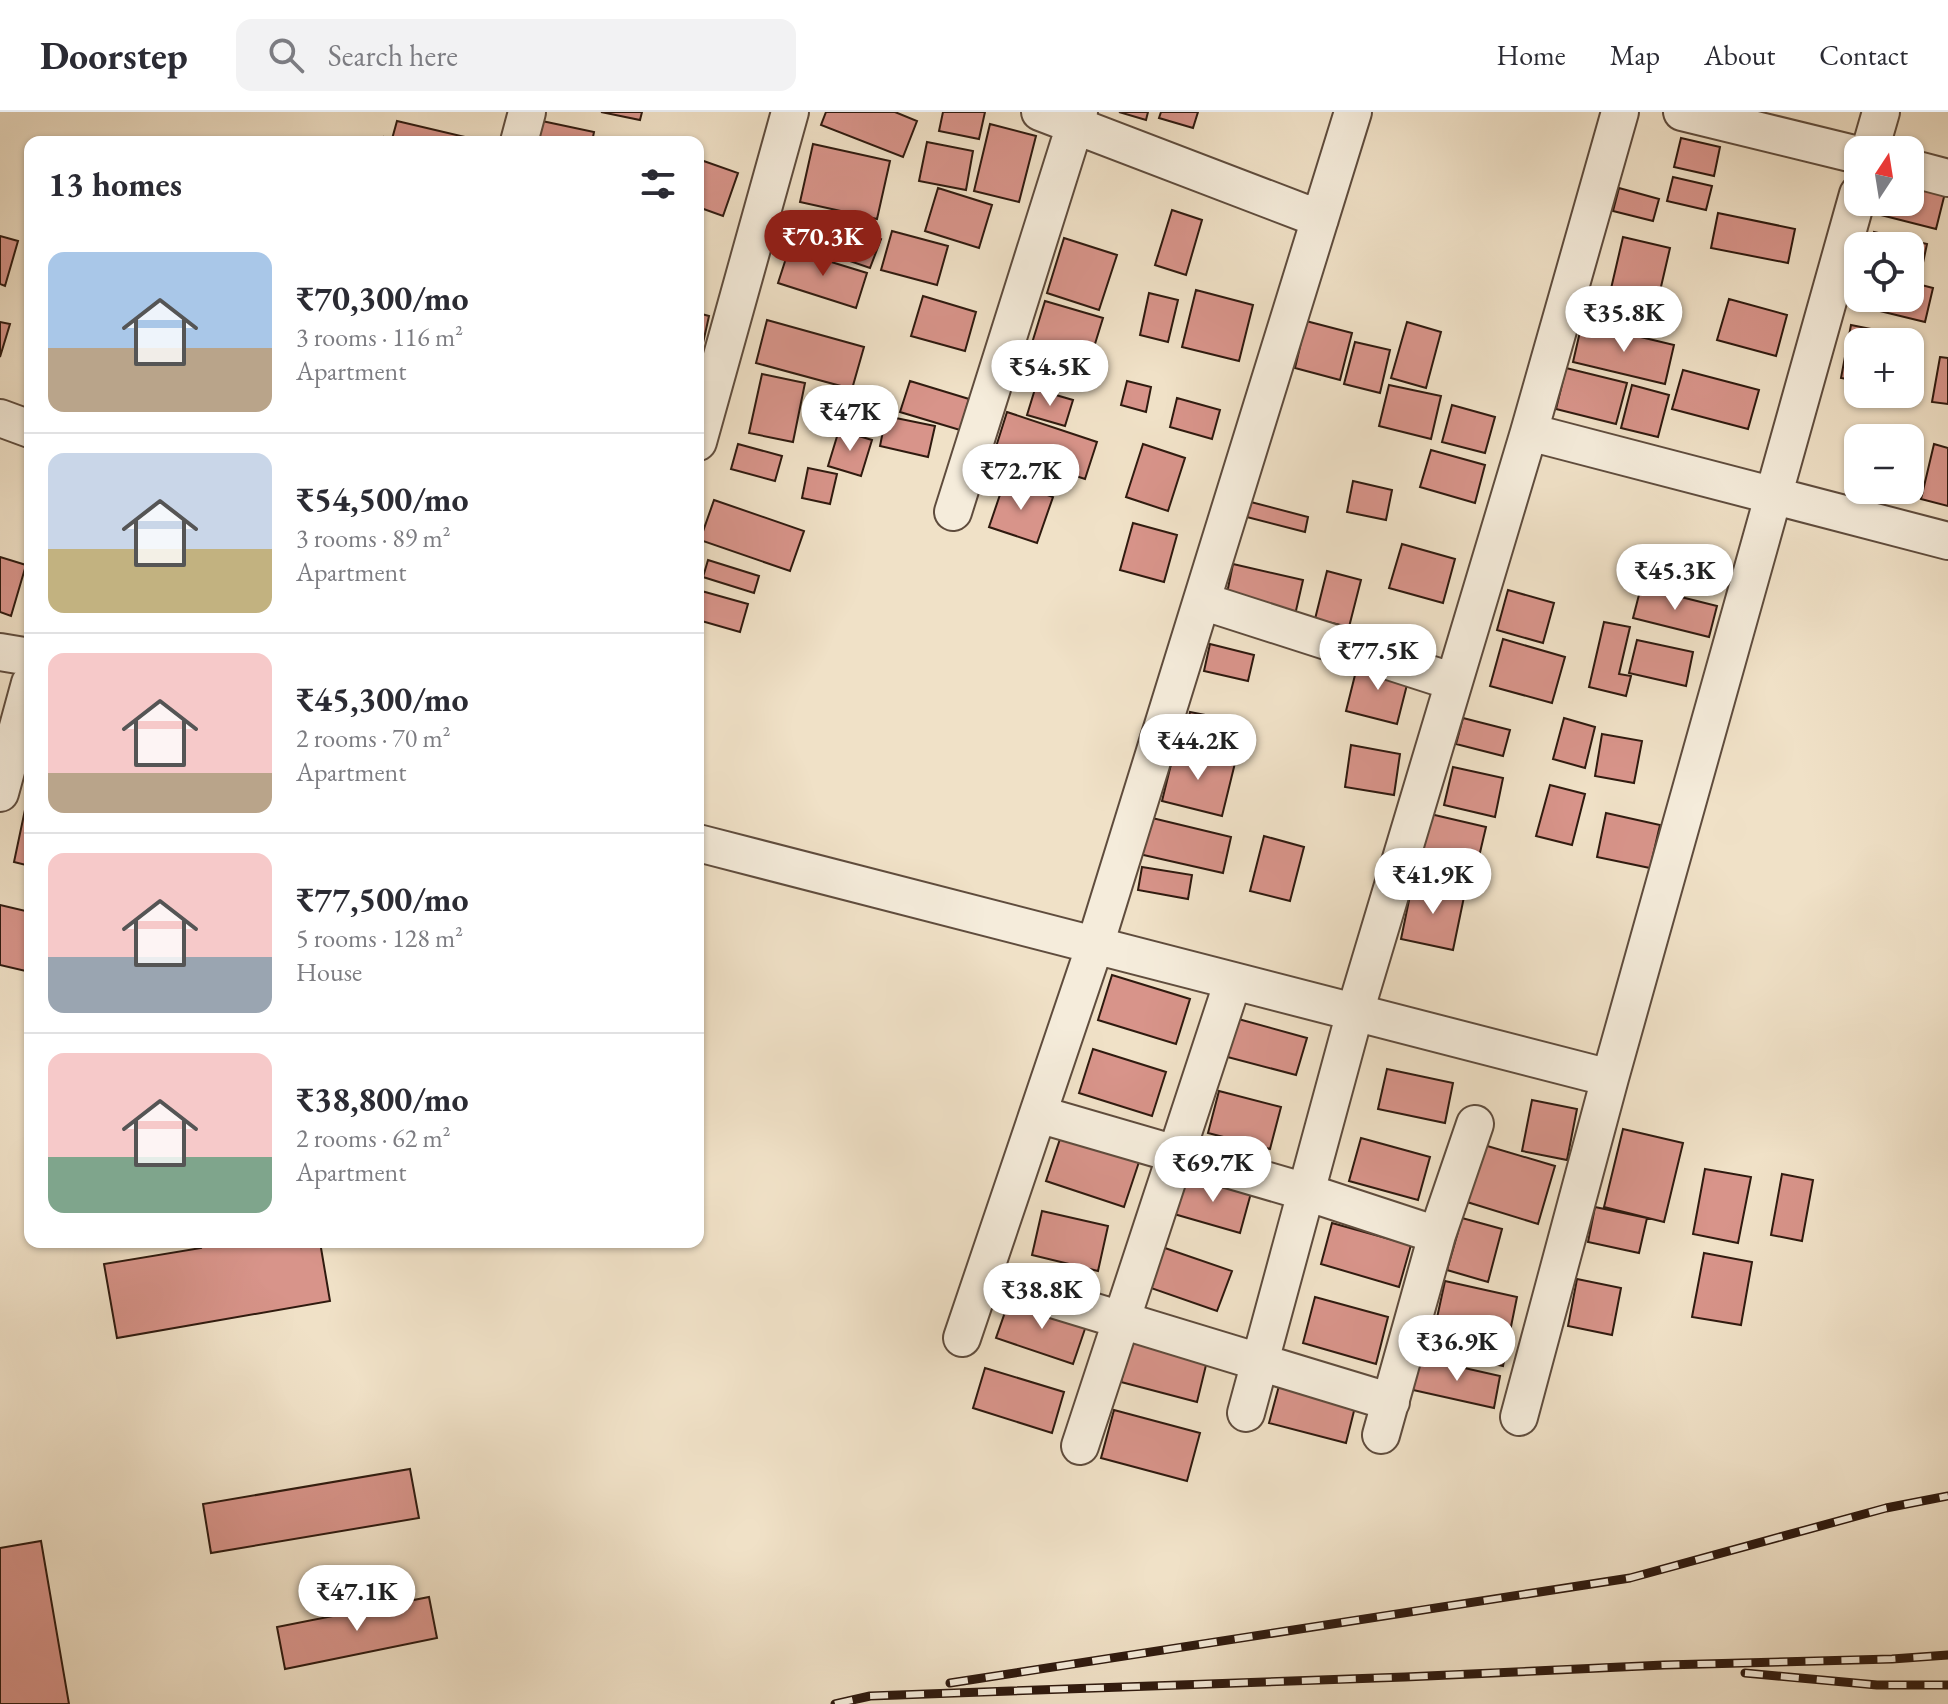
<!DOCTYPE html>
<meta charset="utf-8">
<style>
body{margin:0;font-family:"EB Garamond",serif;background:#f2f2f3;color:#2b2b33;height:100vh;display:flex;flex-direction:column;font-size:30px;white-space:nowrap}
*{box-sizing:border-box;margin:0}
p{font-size:26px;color:#7c7c81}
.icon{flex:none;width:44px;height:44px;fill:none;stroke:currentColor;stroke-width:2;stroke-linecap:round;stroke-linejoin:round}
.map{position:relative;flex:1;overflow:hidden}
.details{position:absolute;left:24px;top:24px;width:680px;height:1112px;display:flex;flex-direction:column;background:#fff;border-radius:16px;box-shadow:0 2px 6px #0004}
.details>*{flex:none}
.needle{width:52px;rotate:12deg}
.tools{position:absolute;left:1844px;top:24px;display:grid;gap:16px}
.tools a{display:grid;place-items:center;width:80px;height:80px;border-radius:16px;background:#fff;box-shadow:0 2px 6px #0004;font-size:40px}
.price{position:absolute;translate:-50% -68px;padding:0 18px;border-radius:28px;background:#fff;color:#222;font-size:26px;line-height:52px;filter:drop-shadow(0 2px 4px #0008)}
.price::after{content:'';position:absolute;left:50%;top:48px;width:24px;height:18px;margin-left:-12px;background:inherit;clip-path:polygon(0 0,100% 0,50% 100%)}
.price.selected{background:#8f2418;color:#fff}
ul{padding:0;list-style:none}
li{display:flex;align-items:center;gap:24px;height:200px;padding:0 24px}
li+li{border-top:2px solid #e1e1e2}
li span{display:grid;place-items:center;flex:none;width:224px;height:160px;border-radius:16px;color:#555}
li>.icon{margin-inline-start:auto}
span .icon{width:96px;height:96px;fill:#fffc;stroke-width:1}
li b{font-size:34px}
h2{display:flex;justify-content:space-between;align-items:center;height:96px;padding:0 24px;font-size:34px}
header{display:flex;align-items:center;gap:48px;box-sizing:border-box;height:112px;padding:0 40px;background:#fff;border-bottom:2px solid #e1e1e2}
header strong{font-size:38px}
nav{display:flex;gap:44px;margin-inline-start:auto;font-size:28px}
.search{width:560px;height:72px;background:#f2f2f3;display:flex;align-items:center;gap:20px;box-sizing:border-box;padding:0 28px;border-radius:16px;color:#7c7c81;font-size:30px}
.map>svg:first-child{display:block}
.building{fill:#d8948a;stroke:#2f1a0f;stroke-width:2}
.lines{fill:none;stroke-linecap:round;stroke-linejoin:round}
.minor-casing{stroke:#5f4c3d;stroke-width:40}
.minor{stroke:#f5ecdb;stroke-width:36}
.rail-casing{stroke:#2f1a0f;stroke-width:9}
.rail{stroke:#f5ecdb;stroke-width:6;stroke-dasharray:18;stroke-linecap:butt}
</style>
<header>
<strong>Doorstep</strong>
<div class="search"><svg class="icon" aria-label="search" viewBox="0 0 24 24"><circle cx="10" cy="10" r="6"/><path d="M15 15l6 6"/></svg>Search here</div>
<nav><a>Home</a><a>Map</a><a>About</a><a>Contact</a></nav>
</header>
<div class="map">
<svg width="1948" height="1592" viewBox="0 0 1948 1592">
<rect width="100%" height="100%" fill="#f0e1c7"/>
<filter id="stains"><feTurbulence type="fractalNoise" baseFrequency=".0025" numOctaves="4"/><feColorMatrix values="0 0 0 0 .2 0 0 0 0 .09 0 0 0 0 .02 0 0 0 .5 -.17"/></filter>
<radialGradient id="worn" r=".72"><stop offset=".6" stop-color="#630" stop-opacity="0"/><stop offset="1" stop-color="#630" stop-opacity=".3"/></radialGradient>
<path class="building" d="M 601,0 L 642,0 L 640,8 Z
M 826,0 L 895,0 L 917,9 L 903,45 L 821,13 Z
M 943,0 L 985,0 L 979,27 L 939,19 Z
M 1119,0 L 1148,0 L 1146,8 Z
M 1161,0 L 1198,0 L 1193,16 L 1159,6 Z
M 397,9 L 465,25 L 464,30 L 383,30 L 384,25 L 392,27 Z
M 542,9 L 594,20 L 592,30 L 538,30 Z
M 990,12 L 1036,24 L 1019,90 L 974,79 Z
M 1681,26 L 1720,35 L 1714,64 L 1674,55 Z
M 927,30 L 973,39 L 966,78 L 919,69 Z
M 813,32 L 890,49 L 877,107 L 800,90 Z
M 698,47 L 738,61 L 723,104 L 698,95 Z
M 1673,65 L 1712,74 L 1706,98 L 1667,89 Z
M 1910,72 L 1945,81 L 1936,117 L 1873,101 L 1876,90 L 1910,90 Z
M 938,76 L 992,93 L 979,136 L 925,119 Z
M 1619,76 L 1659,87 L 1653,109 L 1613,99 Z
M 1172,98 L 1202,108 L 1186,163 L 1155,153 Z
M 806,101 L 881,127 L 870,156 L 795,130 Z
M 1718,101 L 1795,117 L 1788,151 L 1711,136 Z
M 892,119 L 948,134 L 937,173 L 881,158 Z
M 1874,120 L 1927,132 L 1921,160 L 1910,158 L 1910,134 L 1871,134 Z
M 0,124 L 18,129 L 5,174 L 0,172 Z
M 1623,125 L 1670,136 L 1657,192 L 1610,181 Z
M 1064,126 L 1117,143 L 1099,198 L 1047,181 Z
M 789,137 L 867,161 L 856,196 L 778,171 Z
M 1858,162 L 1858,186 L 1910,186 L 1910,170 L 1933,176 L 1925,210 L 1851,192 Z
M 1196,178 L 1253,193 L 1239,249 L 1182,235 Z
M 1149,181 L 1178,188 L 1168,230 L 1140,223 Z
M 923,184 L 976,200 L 965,239 L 911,224 Z
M 1729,187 L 1787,203 L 1776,244 L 1717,228 Z
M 1045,189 L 1103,206 L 1090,248 L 1032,231 Z
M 1603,190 L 1660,204 L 1656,222 L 1599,209 Z
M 698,201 L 709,204 L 699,249 L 698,249 Z
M 767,208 L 864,235 L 852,277 L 756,251 Z
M 1306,209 L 1352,221 L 1340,268 L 1295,256 Z
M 0,210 L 10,212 L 0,245 Z
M 1407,210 L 1441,220 L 1426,276 L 1391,266 Z
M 1582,211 L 1674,233 L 1665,272 L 1573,250 Z
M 1851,213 L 1906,224 L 1905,230 L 1858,230 L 1858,269 L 1841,266 Z
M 1355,230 L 1390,238 L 1380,281 L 1344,272 Z
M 1940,245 L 1948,246 L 1948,292 L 1932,290 Z
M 1566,256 L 1627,271 L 1616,312 L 1556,297 Z
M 1683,258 L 1759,278 L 1748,317 L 1672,297 Z
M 762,262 L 805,271 L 793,330 L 749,321 Z
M 910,269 L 969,287 L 960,318 L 900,300 Z
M 1127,269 L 1151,275 L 1146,300 L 1121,293 Z
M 1389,273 L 1441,284 L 1431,327 L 1379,314 Z
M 1632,273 L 1669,283 L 1658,325 L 1621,316 Z
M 1035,277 L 1073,288 L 1065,314 L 1027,303 Z
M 1177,286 L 1220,298 L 1212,327 L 1170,315 Z
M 1452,293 L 1495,305 L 1485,341 L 1442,330 Z
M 1007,300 L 1097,330 L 1085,367 L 995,338 Z
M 886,304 L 935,314 L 928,345 L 880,334 Z
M 839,318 L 872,328 L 861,364 L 828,354 Z
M 738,332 L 782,344 L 775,369 L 731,357 Z
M 1143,332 L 1185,346 L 1168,399 L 1126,385 Z
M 1934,332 L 1948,336 L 1948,394 L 1921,387 Z
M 1431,338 L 1485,353 L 1475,391 L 1420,375 Z
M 808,356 L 837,362 L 830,392 L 802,386 Z
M 1005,368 L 1053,385 L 1037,431 L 989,415 Z
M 1353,369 L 1392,378 L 1386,408 L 1347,400 Z
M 714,388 L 804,419 L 790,459 L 700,428 Z
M 1247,389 L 1308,405 L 1305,420 L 1243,404 Z
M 1133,411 L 1177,423 L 1164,470 L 1120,458 Z
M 1402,432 L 1455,447 L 1443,491 L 1389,476 Z
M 0,445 L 26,453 L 11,504 L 0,500 Z
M 708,448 L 759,464 L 754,481 L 703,465 Z
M 1233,452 L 1303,468 L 1295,503 L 1226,486 Z
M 1327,459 L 1361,468 L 1349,515 L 1315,507 Z
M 1641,475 L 1717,494 L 1709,525 L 1633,506 Z
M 698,478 L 748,492 L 740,520 L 698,508 Z
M 1508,478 L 1554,491 L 1543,531 L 1497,518 Z
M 1604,510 L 1630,515 L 1619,562 L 1631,564 L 1626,584 L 1589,575 Z
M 1503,527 L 1565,545 L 1552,591 L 1490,574 Z
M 1637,528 L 1693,540 L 1686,574 L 1629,561 Z
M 1210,532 L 1254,543 L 1248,569 L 1204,559 Z
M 1359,547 L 1410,561 L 1397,612 L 1346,599 Z
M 1190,600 L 1236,609 L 1231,636 L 1184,627 Z
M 1463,606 L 1510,618 L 1503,644 L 1456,632 Z
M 1564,606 L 1595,615 L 1585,656 L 1553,647 Z
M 1602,622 L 1642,629 L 1634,671 L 1595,664 Z
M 1351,633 L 1400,642 L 1394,683 L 1345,675 Z
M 1175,636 L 1235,651 L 1222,704 L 1162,689 Z
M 1453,655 L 1503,666 L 1495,705 L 1444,693 Z
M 1550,673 L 1585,682 L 1572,733 L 1536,724 Z
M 26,693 L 30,694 L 30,754 L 14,750 Z
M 1426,701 L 1486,715 L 1474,766 L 1415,751 Z
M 1606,701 L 1660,713 L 1650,756 L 1597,745 Z
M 1148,705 L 1231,725 L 1223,761 L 1139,742 Z
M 1264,724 L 1304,735 L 1290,789 L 1250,779 Z
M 1142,755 L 1192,763 L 1188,787 L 1138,778 Z
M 1413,769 L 1465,780 L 1453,838 L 1401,827 Z
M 0,793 L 30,800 L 27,824 L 30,825 L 30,860 L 0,853 Z
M 1112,863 L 1190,887 L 1176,932 L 1098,908 Z
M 1231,905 L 1307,926 L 1296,963 L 1220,943 Z
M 1093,937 L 1166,960 L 1152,1004 L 1079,981 Z
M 1387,957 L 1453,971 L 1445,1011 L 1378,997 Z
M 1219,979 L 1281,995 L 1270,1037 L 1208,1021 Z
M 1532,988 L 1577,997 L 1567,1048 L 1522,1039 Z
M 1623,1017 L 1683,1031 L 1664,1110 L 1604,1095 Z
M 1061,1024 L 1139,1050 L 1124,1095 L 1046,1069 Z
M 1361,1026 L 1430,1045 L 1418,1088 L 1349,1069 Z
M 1484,1033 L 1555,1054 L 1538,1112 L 1467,1090 Z
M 1705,1057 L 1751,1065 L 1738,1131 L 1693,1122 Z
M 1782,1062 L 1813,1068 L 1802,1129 L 1771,1123 Z
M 1185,1063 L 1251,1081 L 1240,1121 L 1174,1102 Z
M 1595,1095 L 1647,1106 L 1639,1141 L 1588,1130 Z
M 1042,1099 L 1108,1114 L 1098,1159 L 1032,1143 Z
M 1462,1106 L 1502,1117 L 1488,1170 L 1447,1158 Z
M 1332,1111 L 1411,1133 L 1399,1175 L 1321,1152 Z
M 200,1130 L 320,1130 L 330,1189 L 117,1226 L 104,1152 L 201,1136 Z
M 1162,1135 L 1232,1159 L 1217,1199 L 1148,1175 Z
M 1704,1141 L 1752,1150 L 1741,1213 L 1692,1205 Z
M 1577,1167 L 1621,1176 L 1612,1223 L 1568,1214 Z
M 1445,1169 L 1517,1185 L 1503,1254 L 1430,1238 Z
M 1315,1185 L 1388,1205 L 1376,1252 L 1303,1231 Z
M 1010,1186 L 1087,1211 L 1073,1252 L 996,1226 Z
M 1132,1226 L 1208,1245 L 1197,1290 L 1121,1270 Z
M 1420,1246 L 1500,1264 L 1494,1296 L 1413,1278 Z
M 985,1256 L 1064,1280 L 1052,1321 L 973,1296 Z
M 1280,1270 L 1356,1291 L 1346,1331 L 1269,1311 Z
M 1114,1298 L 1200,1321 L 1187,1369 L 1101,1346 Z
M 410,1357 L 419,1406 L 211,1441 L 203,1392 Z
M 41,1429 L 69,1592 L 0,1592 L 0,1436 Z
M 429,1485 L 437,1526 L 285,1557 L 277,1515 Z"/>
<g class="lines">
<defs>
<path id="minor" d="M 1040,0 L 1320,107
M 1682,0 L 1858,43
M 519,30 L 527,0
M 1870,38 L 1881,0
M 1910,56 L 1948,66
M 0,306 L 30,317
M 1529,320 L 1948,429
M 698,330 L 790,0
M 953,400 L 1079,0
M 1202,489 L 1454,570
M 0,540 L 30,545
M 0,681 L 30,571
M 698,731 L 1610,966
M 1038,1002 L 1306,1080 L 1437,1123
M 983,1166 L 1391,1290
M 962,1226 L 1095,833 L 1353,0
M 1246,1301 L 1355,900 L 1529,320 L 1620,0
M 1519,1305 L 1610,966 L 1858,82
M 1381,1323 L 1437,1123 L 1475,1012
M 1080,1334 L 1233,869"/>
</defs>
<use href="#minor" class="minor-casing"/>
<use href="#minor" class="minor"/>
<defs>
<path id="rail" d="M 1745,1561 L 1877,1573 L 1948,1573
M 950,1571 L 1630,1466 L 1886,1396 L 1948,1384
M 835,1592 L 870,1584 L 1405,1565 L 1664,1553 L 1892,1547 L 1948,1543"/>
</defs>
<use href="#rail" class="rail-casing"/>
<use href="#rail" class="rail"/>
</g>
<rect width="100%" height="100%" filter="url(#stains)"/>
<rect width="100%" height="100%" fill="url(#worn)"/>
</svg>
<div class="tools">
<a><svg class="needle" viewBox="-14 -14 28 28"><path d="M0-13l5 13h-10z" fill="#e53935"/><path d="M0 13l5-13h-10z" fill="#7c7c81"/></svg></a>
<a><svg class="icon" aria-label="locate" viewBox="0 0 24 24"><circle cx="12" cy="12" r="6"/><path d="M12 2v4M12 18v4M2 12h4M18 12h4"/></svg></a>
<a>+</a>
<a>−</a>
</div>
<b class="price selected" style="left:823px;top:166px">₹70.3K</b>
<b class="price" style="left:1624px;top:242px">₹35.8K</b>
<b class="price" style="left:1050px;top:296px">₹54.5K</b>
<b class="price" style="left:850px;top:341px">₹47K</b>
<b class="price" style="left:1021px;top:400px">₹72.7K</b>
<b class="price" style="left:1675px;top:500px">₹45.3K</b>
<b class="price" style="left:1378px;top:580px">₹77.5K</b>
<b class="price" style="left:1198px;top:670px">₹44.2K</b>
<b class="price" style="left:1433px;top:804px">₹41.9K</b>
<b class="price" style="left:1213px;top:1092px">₹69.7K</b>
<b class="price" style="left:1042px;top:1219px">₹38.8K</b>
<b class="price" style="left:1457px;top:1271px">₹36.9K</b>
<b class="price" style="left:357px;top:1521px">₹47.1K</b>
<section class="details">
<h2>13 homes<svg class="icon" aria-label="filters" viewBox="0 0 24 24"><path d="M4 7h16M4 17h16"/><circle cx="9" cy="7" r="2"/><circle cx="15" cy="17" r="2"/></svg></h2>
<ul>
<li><span style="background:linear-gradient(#a9c7e8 60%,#b9a48a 0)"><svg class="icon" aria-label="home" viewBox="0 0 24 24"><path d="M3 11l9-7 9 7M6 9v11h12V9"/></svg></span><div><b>₹70,300/mo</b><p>3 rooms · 116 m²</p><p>Apartment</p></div></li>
<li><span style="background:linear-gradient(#c9d6e8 60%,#c2b280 0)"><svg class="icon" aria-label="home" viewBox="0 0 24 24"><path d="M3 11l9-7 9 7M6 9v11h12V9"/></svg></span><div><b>₹54,500/mo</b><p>3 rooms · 89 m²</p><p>Apartment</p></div></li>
<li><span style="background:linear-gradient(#f6c9c9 75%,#b9a48a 0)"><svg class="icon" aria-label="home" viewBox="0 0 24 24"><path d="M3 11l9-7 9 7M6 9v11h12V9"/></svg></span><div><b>₹45,300/mo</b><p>2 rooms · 70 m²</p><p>Apartment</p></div></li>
<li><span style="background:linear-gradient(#f6c9c9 65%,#9aa5b1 0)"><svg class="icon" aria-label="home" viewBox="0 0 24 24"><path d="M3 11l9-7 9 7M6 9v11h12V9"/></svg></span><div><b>₹77,500/mo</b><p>5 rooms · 128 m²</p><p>House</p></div></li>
<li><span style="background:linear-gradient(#f6c9c9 65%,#7fa58c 0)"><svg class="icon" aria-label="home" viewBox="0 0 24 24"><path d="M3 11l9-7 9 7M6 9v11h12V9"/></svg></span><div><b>₹38,800/mo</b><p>2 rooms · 62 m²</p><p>Apartment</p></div></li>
</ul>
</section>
</div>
